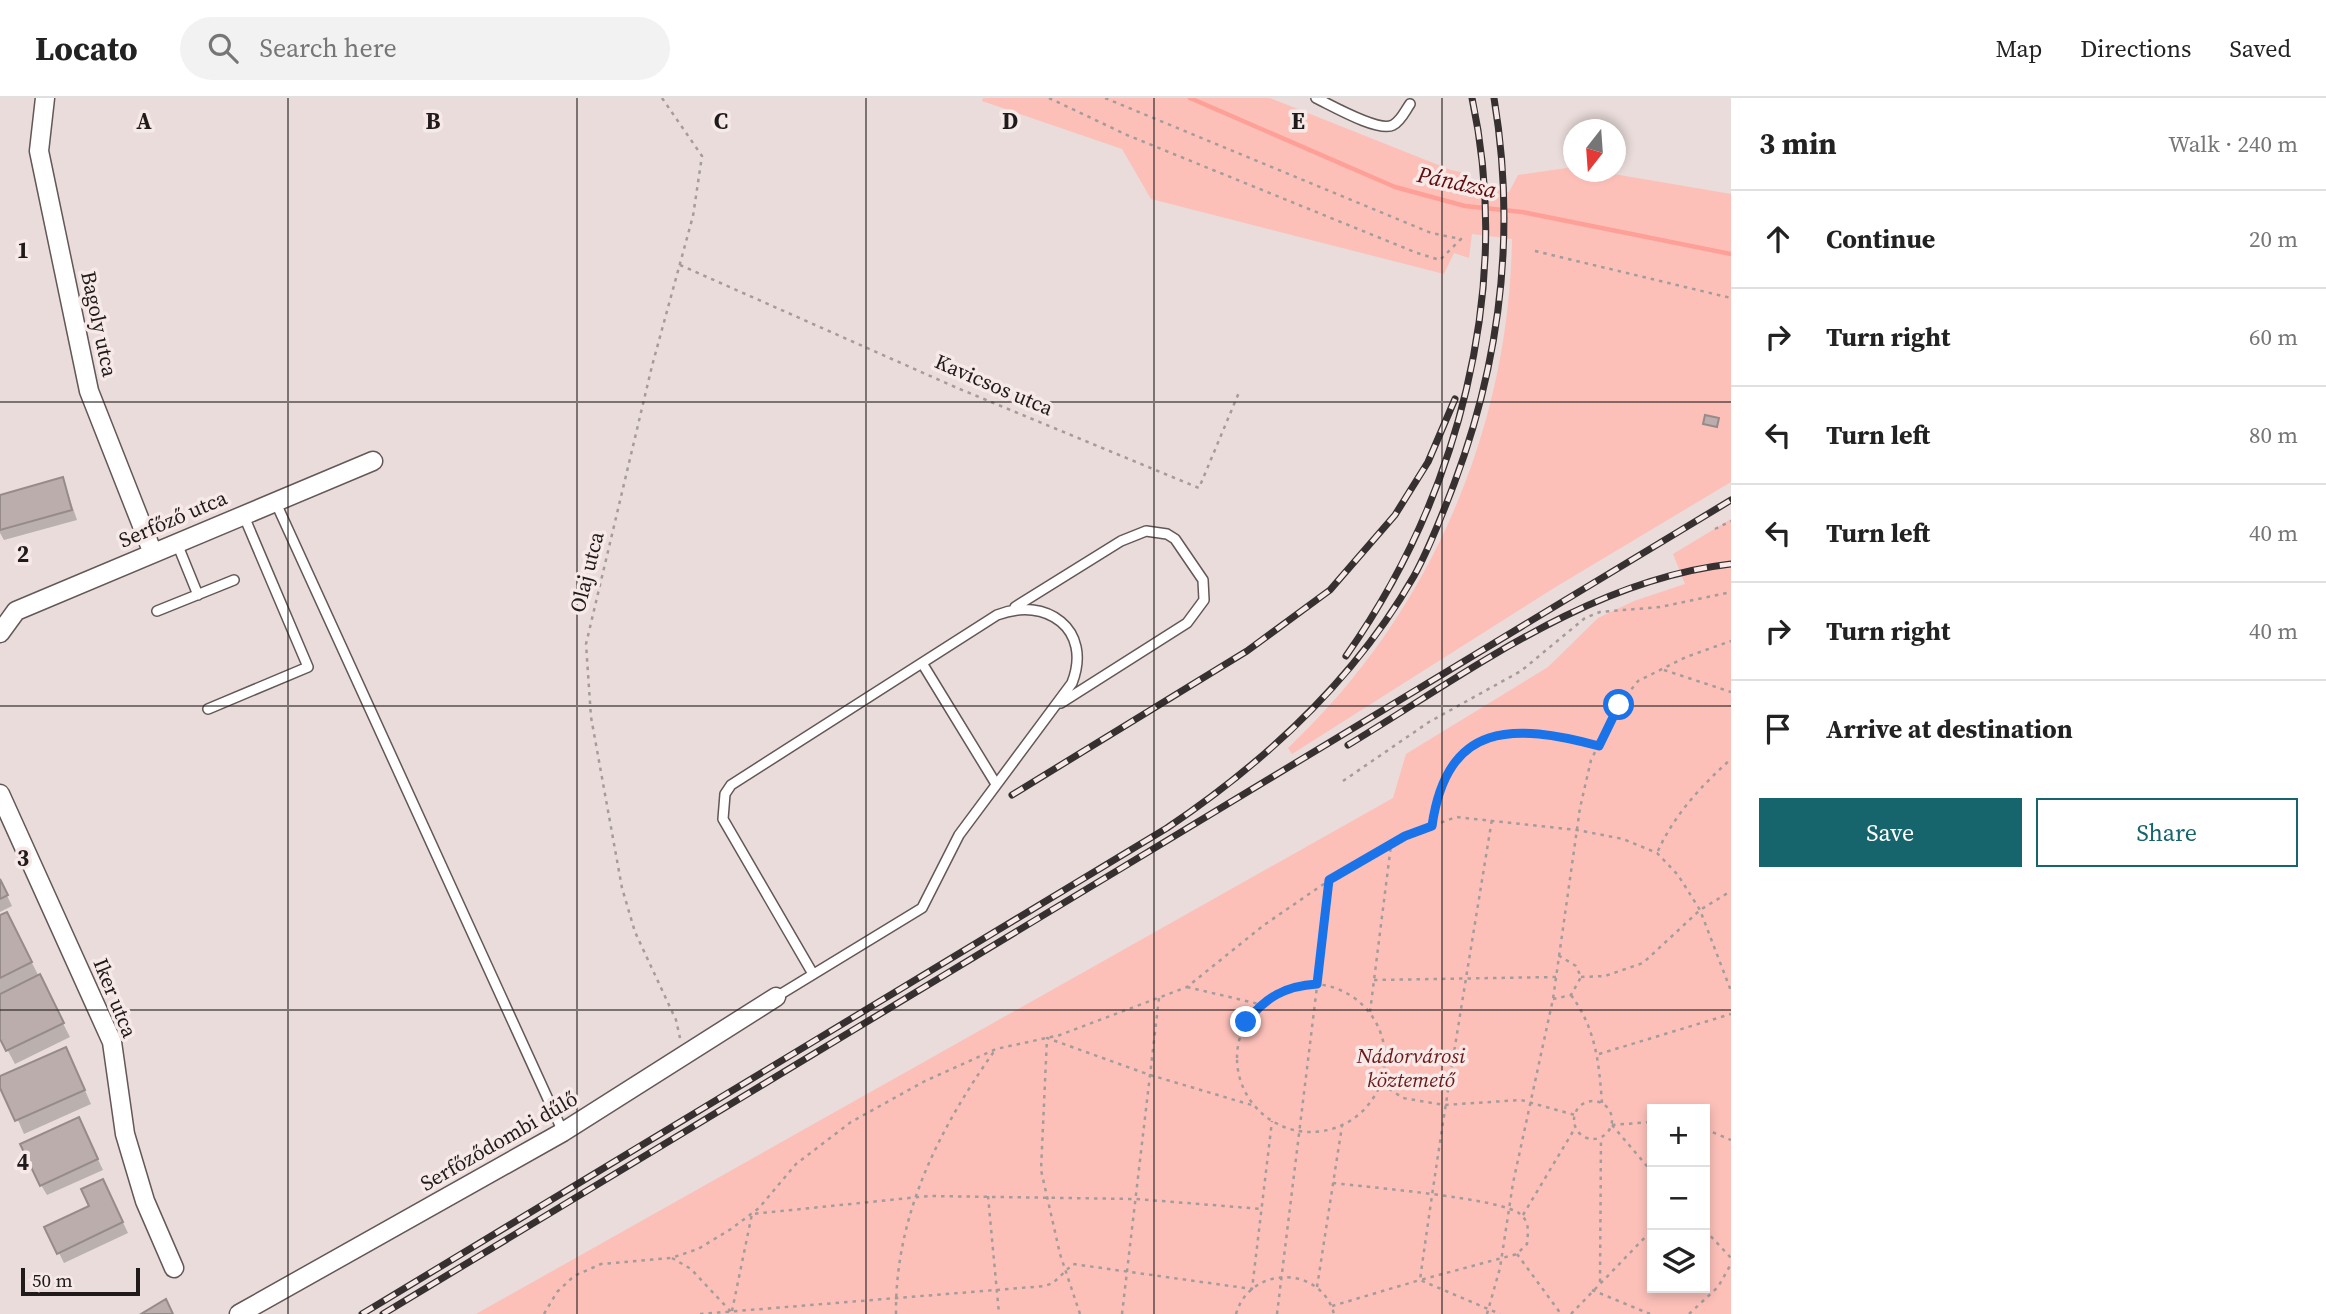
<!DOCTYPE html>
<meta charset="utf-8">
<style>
:root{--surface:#fff;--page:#f2f2f2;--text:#222;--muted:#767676;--line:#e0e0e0;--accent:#16646c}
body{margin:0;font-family:"Source Serif 4",serif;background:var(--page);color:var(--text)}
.controls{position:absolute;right:21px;bottom:21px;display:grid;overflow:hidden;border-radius:0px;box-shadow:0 4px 10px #0003}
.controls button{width:63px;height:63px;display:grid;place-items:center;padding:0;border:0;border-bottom:2px solid var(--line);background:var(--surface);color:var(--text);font:35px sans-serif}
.compass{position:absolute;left:1563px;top:21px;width:63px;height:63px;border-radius:50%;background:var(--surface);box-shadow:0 4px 10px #0003;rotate:197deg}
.scale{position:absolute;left:21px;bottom:18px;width:119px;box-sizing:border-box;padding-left:7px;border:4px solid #201b1b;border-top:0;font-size:19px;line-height:24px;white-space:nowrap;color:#201b1b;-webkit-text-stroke:5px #f6e9e7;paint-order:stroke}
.stop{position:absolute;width:21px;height:21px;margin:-16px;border:5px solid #1a73e8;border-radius:50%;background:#fff}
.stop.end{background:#1a73e8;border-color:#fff;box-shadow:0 2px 7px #0008}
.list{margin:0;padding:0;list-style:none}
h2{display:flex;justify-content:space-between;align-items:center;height:91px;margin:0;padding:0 28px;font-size:30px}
h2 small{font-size:23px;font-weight:400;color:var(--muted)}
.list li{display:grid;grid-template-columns:46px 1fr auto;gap:21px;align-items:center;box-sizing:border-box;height:98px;padding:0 28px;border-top:2px solid var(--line)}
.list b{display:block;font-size:26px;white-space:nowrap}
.list em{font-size:23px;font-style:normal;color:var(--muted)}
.actions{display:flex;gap:14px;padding:21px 28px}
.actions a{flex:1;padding:16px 0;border:2px solid var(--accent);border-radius:0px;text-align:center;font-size:24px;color:var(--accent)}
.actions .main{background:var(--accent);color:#fff}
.icon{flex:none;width:38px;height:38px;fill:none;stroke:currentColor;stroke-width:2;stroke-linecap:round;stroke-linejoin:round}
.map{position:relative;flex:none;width:1731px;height:1216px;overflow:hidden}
header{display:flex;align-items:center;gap:42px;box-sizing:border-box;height:98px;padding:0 35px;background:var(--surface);border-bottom:2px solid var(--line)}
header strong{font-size:33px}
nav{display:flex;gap:38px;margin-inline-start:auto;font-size:24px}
.search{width:490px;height:63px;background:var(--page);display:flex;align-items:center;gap:18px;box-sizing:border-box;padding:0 24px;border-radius:38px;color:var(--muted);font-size:26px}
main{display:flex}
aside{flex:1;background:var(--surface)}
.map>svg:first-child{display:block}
</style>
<header>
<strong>Locato</strong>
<div class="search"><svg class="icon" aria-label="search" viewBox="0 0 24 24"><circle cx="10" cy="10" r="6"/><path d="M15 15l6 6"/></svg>Search here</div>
<nav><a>Map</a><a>Directions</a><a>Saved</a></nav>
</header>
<main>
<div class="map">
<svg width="1731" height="1216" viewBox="0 0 1731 1216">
<rect width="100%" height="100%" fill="#e9dcda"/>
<path fill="#fcc0b9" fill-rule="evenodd" d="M983,0H1270L1451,72L1466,75L1467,87L1509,94L1518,77L1573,69L1574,74H1602L1731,96V384L1554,490L1292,656L1288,650C1428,518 1509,334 1512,141L1472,136L1469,160L1454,155L1444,176L1151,101L1122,51L982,3Z
M1731,421V1216H476L1393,700L1406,656L1548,569L1598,520L1634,503L1685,486L1673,456ZM1705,1011V1190H1652V1011Z"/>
<path fill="#0003" d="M63,381L77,422L4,442L0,435V399Z
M0,783L12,808L0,814Z
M0,819L14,830L70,939L15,966L0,938Z
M73,965L91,1006L24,1036L0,980Z
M84,1032L103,1072L47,1097L41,1087Z
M108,1093L128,1135L64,1165L59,1155L92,1108Z"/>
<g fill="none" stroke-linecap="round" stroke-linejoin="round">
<path stroke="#fea097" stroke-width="4.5" d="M1190,0L1395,89L1465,108L1522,114L1731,156"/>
</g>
<path fill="#baadac" stroke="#978b89" stroke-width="2" d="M1705,317L1719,320L1717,329L1703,326Z
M63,379L72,412L0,432V397Z
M0,781L8,797L0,801Z
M7,814L32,864L0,880V817Z
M40,876L64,925L6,953L0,941V896Z
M66,949L85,992L15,1023L0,990V978Z
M79,1019L98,1061L40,1088L20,1046Z
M103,1081L123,1124L57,1156L44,1129L89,1108L81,1091Z
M166,1201L173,1216H141Z"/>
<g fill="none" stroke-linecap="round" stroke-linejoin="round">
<defs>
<path id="lane" d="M1316,0C1331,7 1379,35 1393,27C1401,23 1405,13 1410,6
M275,403L563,1034
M176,443L198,497
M1015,509L1121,443L1146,433L1167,436L1175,441L1203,482L1204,502L1187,525L1061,605
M157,513L234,482
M922,565L996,686
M208,611L308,569L243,416
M776,899L922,810L959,737L1072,585C1093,531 1046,498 997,517L731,687L725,696L723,721L813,876"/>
<path id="street" d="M45,0L39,53L89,293L152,453
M0,535L16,513L373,363
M0,696L112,944L125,1036L145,1103L174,1170
M239,1216L563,1034L776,899"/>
</defs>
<use href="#lane" stroke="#635857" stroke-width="12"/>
<use href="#street" stroke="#635857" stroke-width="21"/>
<path stroke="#a59b99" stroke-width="2.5" stroke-dasharray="3.5 5" stroke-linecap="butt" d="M662,0L702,58L693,118L652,268L586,546L591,619L622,790L635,834L676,922L680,940
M1049,0L1127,37L1417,155L1440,162L1461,141L1431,135L1105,0
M1535,153L1731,200
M680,167L955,289L1199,390L1240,292
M1715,431L1731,423
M1664,572L1731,594
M1343,683L1429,624L1521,573L1585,520L1600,514L1660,509L1731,494
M1432,728C1447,623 1513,625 1599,648
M1658,753C1674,717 1702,687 1731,661
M1581,879L1605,878L1643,865L1700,812L1731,793
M1374,882L1556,879
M1237 960a74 74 0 1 1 148 0a74 74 0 1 1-148 0Z
M1187,889L1259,906
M1571,897C1596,931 1599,965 1602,1005
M1553,901L1571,897L1581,879L1576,868L1558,857
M1370,914L1391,747
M1599,956L1731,916
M1382,986L1403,1000L1444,1007L1521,1002L1575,1017
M1574 1022a19 19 0 1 1 38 0a19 19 0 1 1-38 0Z
M1612,1027L1652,1074
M1612,1027L1652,1024
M1705,1031L1731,1042
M1333,1085C1365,1089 1502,1100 1520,1116C1530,1124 1528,1134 1527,1146L1517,1156L1420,1182C1441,1028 1467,875 1492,721
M988,1098L999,1216
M1523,1117L1575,1030
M1705,1132L1731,1160
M1517,1156L1561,1216
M672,1160L691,1171L733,1216
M1600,1184L1601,1040
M1317,1189L1342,1028
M1592,1192L1650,1216
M1332,1208L1420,1182L1500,1216
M732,1213L752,1116L929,1098L1136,1101L1262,1111
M544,1216L557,1194L574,1178L601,1166L671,1160L698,1151L731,1131L759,1110L796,1066L851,1024L925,983L996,951L1060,937L1187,889L1264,827L1344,772L1405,738L1456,719L1577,732L1623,741L1657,755L1678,777L1700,812L1731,893
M700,1216L1045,1188L1053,1185L1073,1166L1252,1191L1272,1023
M896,1216C895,1117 939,1031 995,952
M1080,1216L1060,1156L1041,1072L1047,940L1150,977L1255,1008
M1122,1216L1159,900
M1236,1216C1250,1167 1321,1167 1334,1216
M1277,1216L1330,782
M1487,1216L1500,1170L1513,1085L1553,901L1580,710L1591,662L1619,607L1638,583L1686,559L1731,543
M1571,1216L1652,1132
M1689,1216L1718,1189L1731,1166"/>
<use href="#lane" stroke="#fff" stroke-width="9"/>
<use href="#street" stroke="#fff" stroke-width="18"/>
<defs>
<path id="rail" d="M1346,558C1458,399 1513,192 1472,0
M1348,647C1466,576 1589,482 1731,466
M1012,697L1247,553L1330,492L1395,417L1428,364L1455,301
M362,1216L1167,730C1265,664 1354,583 1414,478C1430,449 1442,417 1454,386C1501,261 1516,132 1494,0
M383,1216L1731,402"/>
</defs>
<use href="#rail" stroke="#363130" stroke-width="7"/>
<use href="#rail" stroke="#f6e9e7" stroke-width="4.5" stroke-dasharray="13" stroke-linecap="butt"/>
</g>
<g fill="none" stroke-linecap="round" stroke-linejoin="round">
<path stroke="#1a73e8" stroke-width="9" d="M1246,924C1266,899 1285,888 1317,886L1329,782L1405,738L1432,728C1447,623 1513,625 1599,648L1619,607"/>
</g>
<path fill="none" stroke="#201b1b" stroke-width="2" stroke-opacity="0.55" d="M288,0V1216M577,0V1216M866,0V1216M1154,0V1216M1442,0V1216M0,304H1731M0,608H1731M0,912H1731"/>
<g text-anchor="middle" stroke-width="7" stroke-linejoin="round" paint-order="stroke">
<g font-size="21" fill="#201b1b" stroke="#f6e9e7">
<text transform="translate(99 226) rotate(78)" y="7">Bagoly utca</text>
<text transform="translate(994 287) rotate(23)" y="7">Kavicsos utca</text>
<text transform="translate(173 421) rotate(-23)" y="7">Serfőző utca</text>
<text transform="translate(587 474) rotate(-76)" y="7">Olaj utca</text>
<text transform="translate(115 900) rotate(68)" y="7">Iker utca</text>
<text transform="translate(499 1043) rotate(-30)" y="7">Serfőződombi dűlő</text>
</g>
<g font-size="21" font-style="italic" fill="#691717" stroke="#f6e9e7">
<text x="1411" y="965">Nádorvárosi<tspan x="1411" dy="24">köztemető</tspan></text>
</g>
<g font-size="23" font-style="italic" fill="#5f0c0e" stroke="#f6e9e7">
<text transform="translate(1457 84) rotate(12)" y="8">Pándzsa</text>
</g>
</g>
<g font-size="23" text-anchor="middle" font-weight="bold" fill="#201b1b" stroke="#f6e9e7" stroke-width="7" stroke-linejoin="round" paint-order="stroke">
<text x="144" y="31">A</text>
<text x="433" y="31">B</text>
<text x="721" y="31">C</text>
<text x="1010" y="31">D</text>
<text x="1298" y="31">E</text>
<text x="23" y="160">1</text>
<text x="23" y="464">2</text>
<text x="23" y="768">3</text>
<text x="23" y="1072">4</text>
</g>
</svg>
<div class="controls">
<button>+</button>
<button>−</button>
<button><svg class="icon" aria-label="layers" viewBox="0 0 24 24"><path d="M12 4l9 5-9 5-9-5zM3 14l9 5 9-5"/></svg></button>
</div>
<svg class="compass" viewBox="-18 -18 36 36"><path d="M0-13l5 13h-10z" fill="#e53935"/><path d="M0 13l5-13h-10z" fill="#767676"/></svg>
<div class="scale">50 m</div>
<div class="stop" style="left:1619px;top:607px"></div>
<div class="stop end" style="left:1246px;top:924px"></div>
</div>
<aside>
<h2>3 min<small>Walk · 240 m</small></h2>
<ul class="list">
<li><svg class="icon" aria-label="ahead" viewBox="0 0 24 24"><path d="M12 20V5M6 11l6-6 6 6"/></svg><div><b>Continue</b></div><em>20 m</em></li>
<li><svg class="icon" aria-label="right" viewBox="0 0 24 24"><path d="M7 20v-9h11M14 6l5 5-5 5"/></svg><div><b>Turn right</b></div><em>60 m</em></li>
<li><svg class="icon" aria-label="left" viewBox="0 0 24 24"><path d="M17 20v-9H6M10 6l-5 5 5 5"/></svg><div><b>Turn left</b></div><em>80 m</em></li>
<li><svg class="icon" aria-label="left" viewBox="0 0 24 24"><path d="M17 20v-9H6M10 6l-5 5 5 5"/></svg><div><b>Turn left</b></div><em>40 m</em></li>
<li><svg class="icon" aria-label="right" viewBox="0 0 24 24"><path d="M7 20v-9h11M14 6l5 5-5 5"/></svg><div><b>Turn right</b></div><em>40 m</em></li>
<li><svg class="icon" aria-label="arrive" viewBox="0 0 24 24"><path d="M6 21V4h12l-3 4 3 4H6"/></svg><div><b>Arrive at destination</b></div></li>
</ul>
<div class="actions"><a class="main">Save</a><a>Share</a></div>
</aside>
</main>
